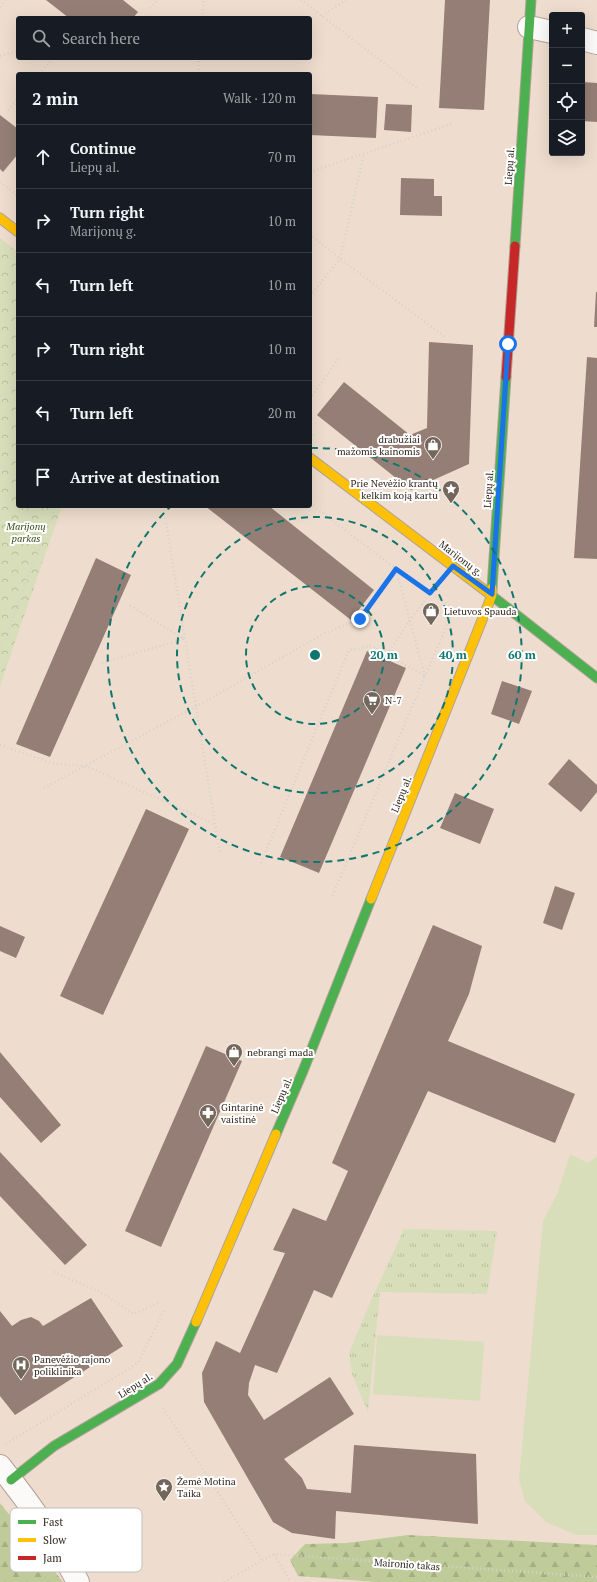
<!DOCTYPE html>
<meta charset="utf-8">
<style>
:root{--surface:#171b24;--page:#242831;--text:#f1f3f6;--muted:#9ea1a6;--line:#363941}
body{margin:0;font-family:"PT Serif",serif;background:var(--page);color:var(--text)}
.controls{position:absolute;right:12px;top:12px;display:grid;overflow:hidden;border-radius:4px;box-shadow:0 4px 16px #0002}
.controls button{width:36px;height:36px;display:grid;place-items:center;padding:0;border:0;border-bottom:1px solid var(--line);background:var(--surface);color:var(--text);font:20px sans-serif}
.stop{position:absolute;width:12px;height:12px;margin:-9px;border:3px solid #1a73e8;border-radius:50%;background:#fff}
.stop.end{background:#1a73e8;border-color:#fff;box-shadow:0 1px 4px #0008}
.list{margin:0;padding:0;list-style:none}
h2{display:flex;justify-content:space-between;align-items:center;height:52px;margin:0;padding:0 16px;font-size:17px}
h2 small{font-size:13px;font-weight:400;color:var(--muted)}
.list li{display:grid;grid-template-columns:26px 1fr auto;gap:12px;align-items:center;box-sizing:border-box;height:64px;padding:0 16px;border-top:1px solid var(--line)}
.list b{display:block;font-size:15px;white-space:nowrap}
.list p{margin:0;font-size:13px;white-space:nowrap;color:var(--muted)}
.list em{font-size:13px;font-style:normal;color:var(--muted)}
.icon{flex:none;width:22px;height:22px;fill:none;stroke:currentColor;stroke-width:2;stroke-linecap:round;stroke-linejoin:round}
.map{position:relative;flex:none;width:597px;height:1582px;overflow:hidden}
.search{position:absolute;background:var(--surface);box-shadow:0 4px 16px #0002;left:16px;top:16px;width:296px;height:44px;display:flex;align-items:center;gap:10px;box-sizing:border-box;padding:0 14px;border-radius:4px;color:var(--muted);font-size:15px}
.panel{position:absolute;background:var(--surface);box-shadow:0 4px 16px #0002;left:16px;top:72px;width:296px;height:436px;border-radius:4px}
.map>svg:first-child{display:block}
</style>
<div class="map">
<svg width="597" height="1582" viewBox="0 0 597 1582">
<defs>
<pattern id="grass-tufts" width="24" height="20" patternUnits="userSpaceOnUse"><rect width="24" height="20" fill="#d8deba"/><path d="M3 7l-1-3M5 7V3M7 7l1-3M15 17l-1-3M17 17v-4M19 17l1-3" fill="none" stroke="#babe9f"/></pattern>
<pattern id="forest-firs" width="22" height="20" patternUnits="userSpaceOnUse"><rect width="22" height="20" fill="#bfcc99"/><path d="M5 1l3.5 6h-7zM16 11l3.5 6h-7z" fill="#a5af83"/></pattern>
<pattern id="park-crowns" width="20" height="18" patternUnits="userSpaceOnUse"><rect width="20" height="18" fill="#d8deba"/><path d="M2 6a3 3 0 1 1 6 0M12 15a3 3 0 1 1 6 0" fill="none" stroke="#babe9f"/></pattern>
</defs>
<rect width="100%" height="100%" fill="#eeddce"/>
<path fill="url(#grass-tufts)" d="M404,1229L497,1231L487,1294L380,1292L368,1412L352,1374L349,1353L368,1307Z"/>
<path fill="url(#forest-firs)" d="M0,1503L63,1582H0Z
M408,1535L597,1545V1582H375L298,1576L290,1560L305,1544L347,1543Z"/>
<path fill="url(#park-crowns)" d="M0,238L18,252V506H62L0,686Z"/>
<path fill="#d8deba" d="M570,1154L588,1163L597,1156V1535H576L546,1522L525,1501L519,1480L543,1221L558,1192Z
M377,1335L484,1342L480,1401L373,1394Z"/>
<path fill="#957e75" d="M46,0H123L138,12L133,18H69Z
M445,0H490L484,110L439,108Z
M582,82L597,83V122L582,121Z
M310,94L378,97L376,138L310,135Z
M386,104L412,105L411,132L384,130Z
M0,115L18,129V154L3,172L0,169Z
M401,178L434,179V196H442V216L400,215Z
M596,292H597V327H594Z
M429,342L473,345L469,464L411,490L317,415L344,382L410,435L427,428Z
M587,357L597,358V559L574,558Z
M205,506H269L374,590L351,620Z
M96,558L131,575L50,757L16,744Z
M367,651L406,668L319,873L280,857Z
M502,681L532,691L519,724L491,714Z
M569,759L597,785V792L581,812L548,784Z
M455,793L494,809L480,844L440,828Z
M146,809L189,829L103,1015L60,996Z
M555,886L575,893L562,930L543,923Z
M433,925L482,946L469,994L448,1041L575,1094L555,1143L428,1091L332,1298L314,1290L277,1373L255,1365L249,1383L248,1395L264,1420L330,1377L354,1414L284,1459L302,1478L307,1489L351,1493L354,1445L476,1454L478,1524L336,1511L335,1539L292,1533L273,1522L204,1402L202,1373L216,1341L240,1353L285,1253L273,1250L293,1208L326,1221L348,1171L332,1163Z
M0,926L25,937L16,958L0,951Z
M206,1046L242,1061L161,1247L125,1231Z
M0,1052L61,1125L41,1143L0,1097Z
M0,1152L87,1245L65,1265L0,1196Z
M91,1298L123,1346L15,1415L0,1396V1311L12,1326L21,1320L31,1317L39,1321L43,1326Z"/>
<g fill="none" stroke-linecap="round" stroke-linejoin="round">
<defs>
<path id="street" d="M529,27L552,32
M582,39L597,43
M0,1466C28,1501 57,1542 78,1582"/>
<path id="fast" d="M515,246L531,0
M492,588L506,377
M491,595L597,678
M276,1134L303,1071L371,899
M11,1480L54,1446L159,1384L177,1364L196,1322"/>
<path id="slow" d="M0,218L18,232
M310,458L491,595
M371,899L492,595V588
M196,1322L276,1134"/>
<path id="jam" d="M506,377L515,246"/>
</defs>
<use href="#street" stroke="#b0a398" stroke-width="24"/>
<use href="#fast" stroke="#b0a398" stroke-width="11"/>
<use href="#slow" stroke="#b0a398" stroke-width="11"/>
<use href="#jam" stroke="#b0a398" stroke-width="11"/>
<path stroke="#d6d1cd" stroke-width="2.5" stroke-dasharray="1 3" stroke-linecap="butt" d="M301,0L418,89
M0,7L5,0
M150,8L158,0
M322,16L346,0
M202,18L204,0
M0,56L18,51
M39,74L53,58
M198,74L199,58
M8,110L18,99
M310,172L451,124
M0,182L18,196
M310,234L340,259L445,337
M310,296L340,259L364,154
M0,396L18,390
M310,399L339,358
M310,432L314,435
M0,465L18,477
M310,503L396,569L454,609L425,676L396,569
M166,523L220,854
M0,651L55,506
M387,654L410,620L438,583
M102,663L184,639L129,605
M0,745L55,764L86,766L214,824
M44,788L195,707L325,633L360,619L396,569
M261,863L349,650L372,646L425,676L332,897
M54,1272L100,1292L134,1314L160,1302
M163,1408L262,1560
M6,1444L138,1363L165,1308
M274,1555L291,1582
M224,1582L274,1554L597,1577"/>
<use href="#street" stroke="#fcfaf8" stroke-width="22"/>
<use href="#fast" stroke="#4caf50" stroke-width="9"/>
<use href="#slow" stroke="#ffc107" stroke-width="9"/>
<use href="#jam" stroke="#c62828" stroke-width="9"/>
</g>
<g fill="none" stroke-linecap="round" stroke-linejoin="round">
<path stroke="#1a73e8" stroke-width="5" d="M360,619L396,569L430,593L453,566L492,594L508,344"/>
</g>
<g fill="none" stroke="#0f766e" stroke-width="2" stroke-dasharray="7 5">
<circle cx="315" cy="655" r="69"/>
<circle cx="315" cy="655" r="138"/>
<path d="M311 448A207 207 0 1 1 171 506"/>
</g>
<defs>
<symbol id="shop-pin" viewBox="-11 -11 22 30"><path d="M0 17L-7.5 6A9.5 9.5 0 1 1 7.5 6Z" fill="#73665a" stroke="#fff"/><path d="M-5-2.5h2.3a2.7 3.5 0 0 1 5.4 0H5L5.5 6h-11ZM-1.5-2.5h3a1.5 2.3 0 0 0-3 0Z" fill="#fff"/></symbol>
<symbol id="sight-pin" viewBox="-11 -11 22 30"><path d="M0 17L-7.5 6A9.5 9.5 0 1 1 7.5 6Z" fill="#73665a" stroke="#fff"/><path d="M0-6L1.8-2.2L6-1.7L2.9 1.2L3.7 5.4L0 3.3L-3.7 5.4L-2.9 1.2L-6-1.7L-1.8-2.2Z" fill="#fff"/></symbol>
<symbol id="supermarket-pin" viewBox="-11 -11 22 30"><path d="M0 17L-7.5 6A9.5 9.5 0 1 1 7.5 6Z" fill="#73665a" stroke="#fff"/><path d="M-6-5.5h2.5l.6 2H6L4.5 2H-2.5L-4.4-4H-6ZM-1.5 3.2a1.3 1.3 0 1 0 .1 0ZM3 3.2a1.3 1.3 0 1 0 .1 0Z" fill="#fff"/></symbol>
<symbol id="pharmacy-pin" viewBox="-11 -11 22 30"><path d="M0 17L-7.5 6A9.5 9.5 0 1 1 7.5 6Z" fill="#73665a" stroke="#fff"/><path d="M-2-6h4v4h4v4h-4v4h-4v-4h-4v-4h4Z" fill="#fff"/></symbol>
<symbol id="hospital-pin" viewBox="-11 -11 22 30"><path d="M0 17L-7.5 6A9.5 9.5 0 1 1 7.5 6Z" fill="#73665a" stroke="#fff"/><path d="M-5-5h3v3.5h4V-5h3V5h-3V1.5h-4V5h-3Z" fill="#fff"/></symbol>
</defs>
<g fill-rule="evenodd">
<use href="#shop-pin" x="423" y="435" width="20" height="27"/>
<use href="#sight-pin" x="441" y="479" width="20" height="27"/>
<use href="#shop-pin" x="421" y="601" width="20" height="27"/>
<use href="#supermarket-pin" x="362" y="690" width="20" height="27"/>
<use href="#shop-pin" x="224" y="1042" width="20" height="27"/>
<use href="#pharmacy-pin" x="198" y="1103" width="20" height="27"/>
<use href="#hospital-pin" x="11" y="1355" width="20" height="27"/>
<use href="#sight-pin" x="154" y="1477" width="20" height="27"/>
</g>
<g text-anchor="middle" stroke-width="4" stroke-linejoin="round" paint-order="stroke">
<g font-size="10" fill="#31261c" stroke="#fff">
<text transform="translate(509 166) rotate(-86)" y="4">Liepų al.</text>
<text transform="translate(488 489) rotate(-86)" y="4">Liepų al.</text>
<text transform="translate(461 558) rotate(37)" y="4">Marijonų g.</text>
<text transform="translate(401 794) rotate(-68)" y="4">Liepų al.</text>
<text transform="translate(281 1095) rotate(-67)" y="4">Liepų al.</text>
<text transform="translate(135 1385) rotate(-32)" y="4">Liepų al.</text>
<text transform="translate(407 1564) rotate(4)" y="4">Maironio takas</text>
</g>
<g font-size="10" fill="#31261c" stroke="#fff" text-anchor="start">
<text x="420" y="443" text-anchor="end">drabužiai<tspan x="420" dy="12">mažomis kainomis</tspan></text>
<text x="438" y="487" text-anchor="end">Prie Nevėžio krantų<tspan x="438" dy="12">kelkim koją kartu</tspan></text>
<text x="444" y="615">Lietuvos Spauda</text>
<text x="385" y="704">N-7</text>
<text x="247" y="1056">nebrangi mada</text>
<text x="221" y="1111">Gintarinė<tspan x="221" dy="12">vaistinė</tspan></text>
<text x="34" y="1363">Panevėžio rajono<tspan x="34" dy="12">poliklinika</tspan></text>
<text x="177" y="1485">Žemė Motina<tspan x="177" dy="12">Taika</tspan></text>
</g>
<g font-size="10" font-style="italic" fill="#354c13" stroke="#fff">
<text x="26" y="530">Marijonų<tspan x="26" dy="12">parkas</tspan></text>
</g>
</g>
<rect x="10" y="1508" width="132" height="64" rx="6" fill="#fff" stroke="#c1bebb" stroke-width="1"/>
<rect x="18" y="1520" width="18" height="4" fill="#4caf50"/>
<rect x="18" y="1538" width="18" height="4" fill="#ffc107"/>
<rect x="18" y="1556" width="18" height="4" fill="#c62828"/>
<g font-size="11" fill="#31261c">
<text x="43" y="1526">Fast</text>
<text x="43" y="1544">Slow</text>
<text x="43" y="1562">Jam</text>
</g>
<circle cx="315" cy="655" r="6" fill="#0f766e" stroke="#fff" stroke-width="2"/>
<g font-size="12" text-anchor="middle" font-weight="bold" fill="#0f766e" stroke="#fff" stroke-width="4" stroke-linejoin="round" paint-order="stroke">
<text x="384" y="659">20 m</text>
<text x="453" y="659">40 m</text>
<text x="522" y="659">60 m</text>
</g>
</svg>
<div class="controls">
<button>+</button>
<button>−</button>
<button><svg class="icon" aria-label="locate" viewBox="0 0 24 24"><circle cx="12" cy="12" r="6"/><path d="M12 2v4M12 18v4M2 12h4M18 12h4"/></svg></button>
<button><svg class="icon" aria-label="layers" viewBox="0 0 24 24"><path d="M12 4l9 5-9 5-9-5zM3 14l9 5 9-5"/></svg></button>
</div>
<div class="stop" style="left:508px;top:344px"></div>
<div class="stop end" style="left:360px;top:619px"></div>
<div class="search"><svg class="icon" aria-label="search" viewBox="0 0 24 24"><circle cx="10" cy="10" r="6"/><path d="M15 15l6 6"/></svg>Search here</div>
<section class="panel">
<h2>2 min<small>Walk · 120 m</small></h2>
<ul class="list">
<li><svg class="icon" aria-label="ahead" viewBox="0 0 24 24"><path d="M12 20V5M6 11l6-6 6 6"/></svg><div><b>Continue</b><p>Liepų al.</p></div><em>70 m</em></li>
<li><svg class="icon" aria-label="right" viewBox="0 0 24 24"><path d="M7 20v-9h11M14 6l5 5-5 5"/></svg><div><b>Turn right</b><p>Marijonų g.</p></div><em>10 m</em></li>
<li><svg class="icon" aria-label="left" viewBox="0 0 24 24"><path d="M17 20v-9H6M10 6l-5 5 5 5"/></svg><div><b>Turn left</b></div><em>10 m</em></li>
<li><svg class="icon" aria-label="right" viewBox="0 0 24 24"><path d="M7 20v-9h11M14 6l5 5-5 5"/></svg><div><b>Turn right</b></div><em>10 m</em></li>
<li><svg class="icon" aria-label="left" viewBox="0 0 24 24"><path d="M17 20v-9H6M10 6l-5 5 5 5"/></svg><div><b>Turn left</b></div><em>20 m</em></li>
<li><svg class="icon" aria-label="arrive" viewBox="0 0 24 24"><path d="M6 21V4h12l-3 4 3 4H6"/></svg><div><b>Arrive at destination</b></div></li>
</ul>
</section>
</div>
